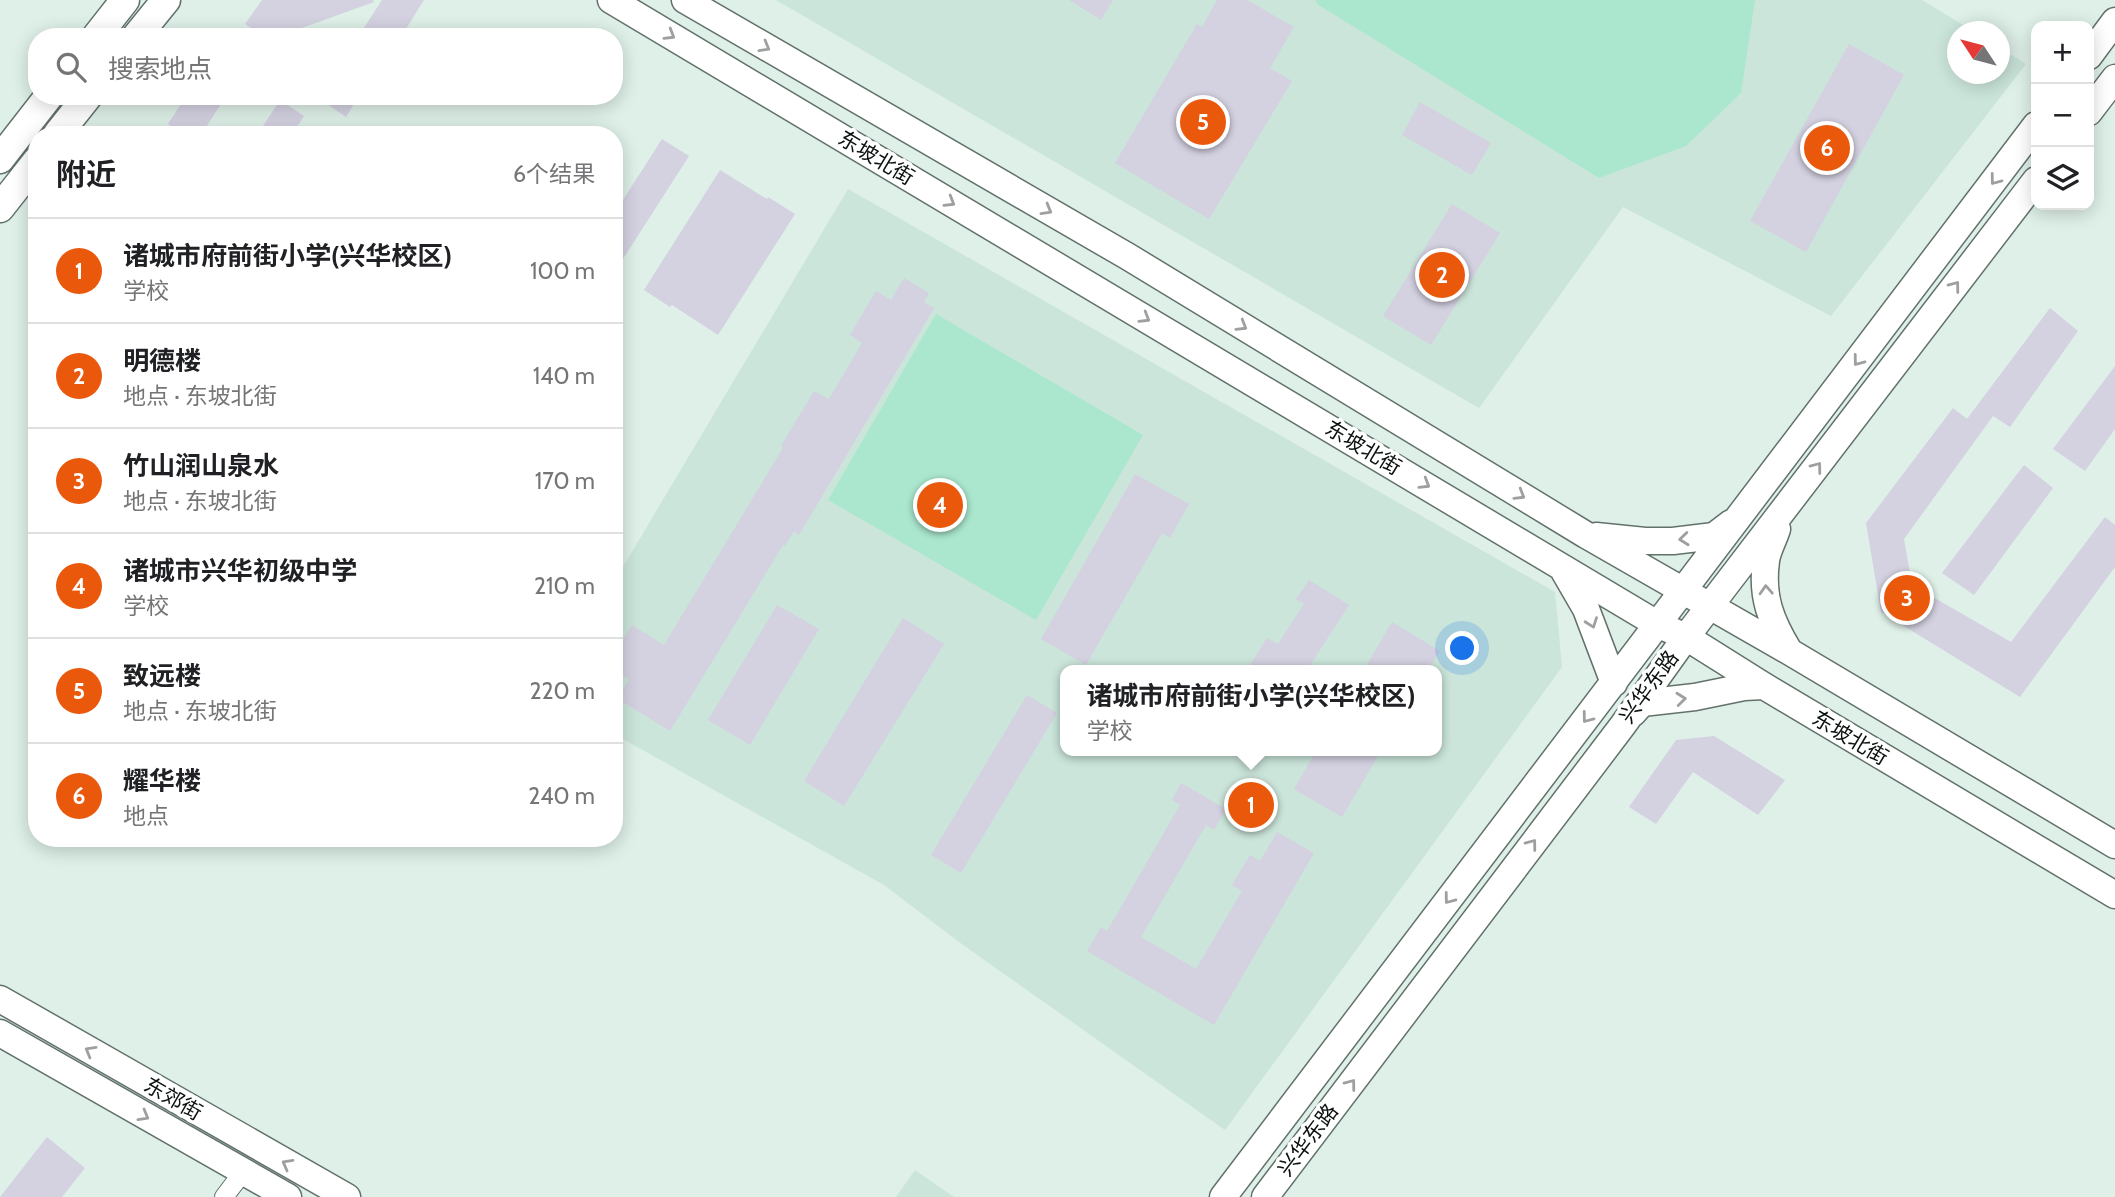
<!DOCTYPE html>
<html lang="zh">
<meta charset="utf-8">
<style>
:root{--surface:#fff;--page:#f6f6f6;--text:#202124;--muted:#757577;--line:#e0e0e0;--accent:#ea580c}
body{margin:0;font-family:Cabin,"Noto Sans SC",sans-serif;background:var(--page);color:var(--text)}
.controls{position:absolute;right:21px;top:21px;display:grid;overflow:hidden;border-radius:14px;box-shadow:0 4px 18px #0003}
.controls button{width:63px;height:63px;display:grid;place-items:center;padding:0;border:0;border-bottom:2px solid var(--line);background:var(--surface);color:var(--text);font:35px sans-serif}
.compass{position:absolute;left:1947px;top:21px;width:63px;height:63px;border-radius:50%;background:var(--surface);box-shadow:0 4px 18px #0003;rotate:306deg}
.you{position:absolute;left:1463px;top:649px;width:24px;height:24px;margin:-18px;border:5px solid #fff;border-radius:50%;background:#1a73e8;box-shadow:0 0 0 10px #1a73e833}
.badge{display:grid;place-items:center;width:46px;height:46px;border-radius:50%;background:var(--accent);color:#fff;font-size:23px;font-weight:700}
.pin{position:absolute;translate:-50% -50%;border:4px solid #fff;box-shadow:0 2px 7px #0006}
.popup{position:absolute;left:1060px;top:665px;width:382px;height:91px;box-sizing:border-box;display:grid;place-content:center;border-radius:14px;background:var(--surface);filter:drop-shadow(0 2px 5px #0005);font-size:23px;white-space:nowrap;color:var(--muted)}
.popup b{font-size:26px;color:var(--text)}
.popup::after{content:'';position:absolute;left:50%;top:100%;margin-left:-14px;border:14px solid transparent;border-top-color:var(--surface)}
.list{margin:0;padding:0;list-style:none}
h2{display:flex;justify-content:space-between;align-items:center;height:91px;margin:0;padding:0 28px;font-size:30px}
h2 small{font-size:23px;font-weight:400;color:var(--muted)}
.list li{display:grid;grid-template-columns:46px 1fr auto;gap:21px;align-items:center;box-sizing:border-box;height:105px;padding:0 28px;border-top:2px solid var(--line)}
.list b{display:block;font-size:26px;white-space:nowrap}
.list p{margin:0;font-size:23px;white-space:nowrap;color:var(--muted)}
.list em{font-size:23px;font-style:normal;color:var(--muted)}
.icon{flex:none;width:38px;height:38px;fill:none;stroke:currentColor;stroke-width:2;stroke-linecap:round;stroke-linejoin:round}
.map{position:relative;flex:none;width:2115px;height:1197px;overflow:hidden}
.search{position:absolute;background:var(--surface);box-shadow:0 4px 18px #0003;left:28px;top:28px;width:595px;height:77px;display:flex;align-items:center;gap:18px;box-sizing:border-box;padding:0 24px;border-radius:28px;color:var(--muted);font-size:26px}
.panel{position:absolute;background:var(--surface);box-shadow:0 4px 18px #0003;left:28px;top:126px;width:595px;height:721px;border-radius:28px}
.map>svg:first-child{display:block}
</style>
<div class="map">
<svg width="2115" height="1197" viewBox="0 0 2115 1197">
<rect width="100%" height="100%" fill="#def0e8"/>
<path fill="#cbe5da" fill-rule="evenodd" d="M776,0H1922L1973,31L1958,32V74H2000V48L2026,64L1831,316L1623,207L1479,408Z
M848,189L1555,592L1562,667L1225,1130L959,942L884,885L614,734V582ZM1066,670H1436V751H1066Z
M915,1170L954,1197H896Z"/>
<path fill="#abe7cf" d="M1316,0H1755L1741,93L1686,146L1599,178L1317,4Z
M936,314L1143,435L1036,620L828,500Z"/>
<path fill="#d4d1e1" d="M262,0H373L374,2L288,33L285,37H264L245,24Z
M382,0H424L404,32L402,31L398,37H358Z
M1069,0H1113L1101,20Z
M1217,0H1247L1294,27L1270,68L1292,81L1209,219L1115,163L1197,24L1202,27Z
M1849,44L1904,75L1806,252L1750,221Z
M186,96H226L201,135H184L168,124Z
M315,96H359L346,117Z
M280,100L304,116L292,135H257Z
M1420,102L1491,143L1472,175L1402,135Z
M662,139L689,156L614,273V214Z
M720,170L767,199L768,197L795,214L718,335L672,305L670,307L644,290Z
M1452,204L1500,233L1431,345L1383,316Z
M904,278L929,293L924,302L934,308L799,535L794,531L785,546L783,545L670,731L618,699L629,679L614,670V654L632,625L664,645L783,448L781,446L814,391L829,399L862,343L850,335L876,291L891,300Z
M2050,308L2078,331L2010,427L1993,416L1904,539L1912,585L2011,642L2105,517L2115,525V567L2020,697L1881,612L1866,523L1953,408L1967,419Z
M2115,366V429L2085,471L2053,449Z
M2024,465L2053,488L1974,595L1942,573Z
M1135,474L1189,504L1170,538L1162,533L1086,665L1041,639Z
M1309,580L1349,605L1307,670H1258L1250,665L1267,638L1278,644L1304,604L1296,599Z
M777,605L819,629L750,745L708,720Z
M903,618L944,644L844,806L804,781Z
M1392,622L1440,651L1428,670H1364Z
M1027,695L1057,713L961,873L931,855Z
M1714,736L1785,780L1758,815L1693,772L1656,824L1629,807L1676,740Z
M1316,751H1381L1342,817L1294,789Z
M1181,783L1226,809L1214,830L1206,825L1141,937L1196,969L1242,891L1232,885L1250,855L1260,861L1277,832L1314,853L1214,1025L1087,951L1101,927L1107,931L1180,805L1172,800Z
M47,1137L85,1168L62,1197H0Z"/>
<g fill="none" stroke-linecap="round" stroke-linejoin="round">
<defs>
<path id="minor" d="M224,1197L243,1172"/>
<path id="secondary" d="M611,0L1657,624L1686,637L1764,686L2115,895
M685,0L1127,256L1586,535L1790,652L2115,845
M2089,56L2115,21
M2089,112L2115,78
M1777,529C1774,539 1767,551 1766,561C1761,597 1771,621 1789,651
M1596,536L1645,541H1673L1714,536L1731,523
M1564,571L1586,609L1614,683
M1633,713L1642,703L1695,697L1744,687L1764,686
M0,999L347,1197
M0,1033L288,1197
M1223,1197L2036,125
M1265,1197L1623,725L1686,637L2036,180"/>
<path id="primary" d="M96,37L125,0
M136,37L166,0
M57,135L88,96
M0,159L49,96
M0,208L37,161"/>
</defs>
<use href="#minor" stroke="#62726b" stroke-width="20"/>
<use href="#secondary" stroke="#62726b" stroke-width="29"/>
<use href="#primary" stroke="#62726b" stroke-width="31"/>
<use href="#minor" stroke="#fff" stroke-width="18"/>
<use href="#secondary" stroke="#fff" stroke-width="26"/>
<use href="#primary" stroke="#fff" stroke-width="28"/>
</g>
<defs><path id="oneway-chevron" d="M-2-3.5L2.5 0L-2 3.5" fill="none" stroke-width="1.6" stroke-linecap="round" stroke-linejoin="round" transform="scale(1.75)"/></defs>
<g stroke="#9da09f">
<use href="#oneway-chevron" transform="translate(670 35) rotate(31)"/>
<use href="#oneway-chevron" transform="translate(765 47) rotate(30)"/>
<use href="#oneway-chevron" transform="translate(1995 180) rotate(127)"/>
<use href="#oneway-chevron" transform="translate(950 202) rotate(31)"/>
<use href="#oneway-chevron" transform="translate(1047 210) rotate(30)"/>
<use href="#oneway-chevron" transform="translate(1955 286) rotate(-53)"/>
<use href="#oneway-chevron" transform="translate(1145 318) rotate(31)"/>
<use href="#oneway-chevron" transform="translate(1242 326) rotate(31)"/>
<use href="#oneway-chevron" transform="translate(1858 361) rotate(127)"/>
<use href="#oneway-chevron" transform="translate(1817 467) rotate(-53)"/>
<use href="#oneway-chevron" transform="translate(1425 484) rotate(31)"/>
<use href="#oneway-chevron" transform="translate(1520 495) rotate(31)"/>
<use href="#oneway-chevron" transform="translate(1684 539) rotate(174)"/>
<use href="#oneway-chevron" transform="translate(1766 590) rotate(-93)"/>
<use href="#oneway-chevron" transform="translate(1592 623) rotate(70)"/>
<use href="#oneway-chevron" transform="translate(1681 699) rotate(-6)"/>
<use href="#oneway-chevron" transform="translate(1587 718) rotate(127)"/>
<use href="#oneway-chevron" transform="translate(1532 844) rotate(-53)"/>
<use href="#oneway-chevron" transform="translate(1449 899) rotate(127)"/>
<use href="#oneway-chevron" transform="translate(90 1051) rotate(-150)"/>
<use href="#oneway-chevron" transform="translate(1351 1084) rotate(-53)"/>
<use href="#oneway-chevron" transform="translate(144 1116) rotate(30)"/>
<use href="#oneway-chevron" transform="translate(287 1164) rotate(-151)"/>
</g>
<g text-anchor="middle" stroke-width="7" stroke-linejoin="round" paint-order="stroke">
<g font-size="21" fill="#0b110f" stroke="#fff">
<text transform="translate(876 158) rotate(31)" y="7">东坡北街</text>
<text transform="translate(1363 448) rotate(31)" y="7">东坡北街</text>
<text transform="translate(1649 687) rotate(-54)" y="7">兴华东路</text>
<text transform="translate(1850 738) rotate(31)" y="7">东坡北街</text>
<text transform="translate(173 1099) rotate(30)" y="7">东郊街</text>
<text transform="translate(1308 1140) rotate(-53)" y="7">兴华东路</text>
</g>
</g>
</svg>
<div class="controls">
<button>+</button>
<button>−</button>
<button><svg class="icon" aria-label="layers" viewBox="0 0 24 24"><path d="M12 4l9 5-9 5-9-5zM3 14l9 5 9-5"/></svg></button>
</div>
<svg class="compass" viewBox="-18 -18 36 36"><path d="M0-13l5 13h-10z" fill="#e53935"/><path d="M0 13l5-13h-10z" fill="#757577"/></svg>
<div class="you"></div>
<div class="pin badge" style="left:1251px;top:805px">1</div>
<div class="popup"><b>诸城市府前街小学(兴华校区)</b>学校</div>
<div class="pin badge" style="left:1442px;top:275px">2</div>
<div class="pin badge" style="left:1907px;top:598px">3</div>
<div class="pin badge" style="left:940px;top:505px">4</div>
<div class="pin badge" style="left:1203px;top:122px">5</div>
<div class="pin badge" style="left:1827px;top:148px">6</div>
<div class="search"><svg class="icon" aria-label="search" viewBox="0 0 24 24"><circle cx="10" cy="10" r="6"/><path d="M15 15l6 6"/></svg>搜索地点</div>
<section class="panel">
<h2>附近<small>6个结果</small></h2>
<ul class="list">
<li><span class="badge">1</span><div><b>诸城市府前街小学(兴华校区)</b><p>学校</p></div><em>100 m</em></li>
<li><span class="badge">2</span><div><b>明德楼</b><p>地点 · 东坡北街</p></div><em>140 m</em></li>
<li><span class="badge">3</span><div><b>竹山润山泉水</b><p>地点 · 东坡北街</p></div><em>170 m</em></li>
<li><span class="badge">4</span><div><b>诸城市兴华初级中学</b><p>学校</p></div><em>210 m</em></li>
<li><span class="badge">5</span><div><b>致远楼</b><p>地点 · 东坡北街</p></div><em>220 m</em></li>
<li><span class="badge">6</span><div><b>耀华楼</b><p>地点</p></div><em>240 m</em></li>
</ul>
</section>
</div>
